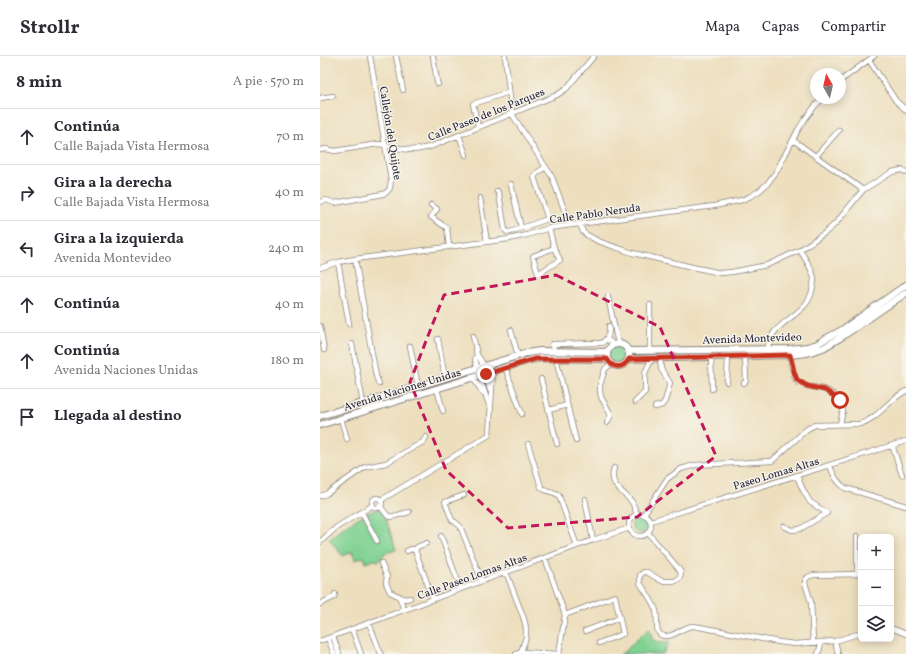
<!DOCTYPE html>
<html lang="es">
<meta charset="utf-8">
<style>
:root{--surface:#fff;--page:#f2f2f3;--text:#2b2b33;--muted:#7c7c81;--line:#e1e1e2}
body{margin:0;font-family:Vollkorn,serif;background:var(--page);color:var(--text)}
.controls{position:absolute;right:12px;bottom:12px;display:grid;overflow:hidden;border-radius:6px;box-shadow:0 2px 10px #0003}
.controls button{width:36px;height:36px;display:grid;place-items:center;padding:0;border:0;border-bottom:1px solid var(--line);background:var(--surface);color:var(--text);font:20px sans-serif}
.compass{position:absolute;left:490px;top:12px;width:36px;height:36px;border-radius:50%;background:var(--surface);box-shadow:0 2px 10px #0003;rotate:352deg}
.stop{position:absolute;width:12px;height:12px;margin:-9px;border:3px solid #c8321e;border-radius:50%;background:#fff}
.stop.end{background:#c8321e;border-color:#fff;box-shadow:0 1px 4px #0008}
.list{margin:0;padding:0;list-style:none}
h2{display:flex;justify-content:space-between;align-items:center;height:52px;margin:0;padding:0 16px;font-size:17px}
h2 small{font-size:13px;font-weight:400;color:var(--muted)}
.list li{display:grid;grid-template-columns:26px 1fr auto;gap:12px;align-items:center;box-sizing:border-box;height:56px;padding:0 16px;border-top:1px solid var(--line)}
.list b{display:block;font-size:15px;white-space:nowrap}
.list p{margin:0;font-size:13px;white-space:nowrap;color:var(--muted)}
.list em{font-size:13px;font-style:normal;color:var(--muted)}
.icon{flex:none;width:22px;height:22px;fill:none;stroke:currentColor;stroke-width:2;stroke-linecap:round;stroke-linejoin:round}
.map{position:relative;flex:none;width:586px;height:598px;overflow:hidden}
header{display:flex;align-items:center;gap:24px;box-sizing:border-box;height:56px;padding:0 20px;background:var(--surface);border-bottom:1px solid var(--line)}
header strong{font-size:19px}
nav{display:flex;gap:22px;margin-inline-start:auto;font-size:14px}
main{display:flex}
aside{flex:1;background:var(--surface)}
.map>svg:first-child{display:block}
</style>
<header>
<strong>Strollr</strong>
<nav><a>Mapa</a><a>Capas</a><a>Compartir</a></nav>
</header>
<main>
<aside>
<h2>8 min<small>A pie · 570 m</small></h2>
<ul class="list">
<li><svg class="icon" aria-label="ahead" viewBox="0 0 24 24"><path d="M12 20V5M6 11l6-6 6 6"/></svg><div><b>Continúa</b><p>Calle Bajada Vista Hermosa</p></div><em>70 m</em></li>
<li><svg class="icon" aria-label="right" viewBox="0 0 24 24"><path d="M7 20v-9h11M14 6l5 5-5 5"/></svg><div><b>Gira a la derecha</b><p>Calle Bajada Vista Hermosa</p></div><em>40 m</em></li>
<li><svg class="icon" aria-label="left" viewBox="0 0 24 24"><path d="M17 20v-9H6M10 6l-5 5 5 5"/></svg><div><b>Gira a la izquierda</b><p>Avenida Montevideo</p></div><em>240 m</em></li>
<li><svg class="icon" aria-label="ahead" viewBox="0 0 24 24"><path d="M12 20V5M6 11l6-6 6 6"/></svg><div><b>Continúa</b></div><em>40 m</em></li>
<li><svg class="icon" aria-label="ahead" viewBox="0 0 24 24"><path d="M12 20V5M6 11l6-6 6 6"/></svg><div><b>Continúa</b><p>Avenida Naciones Unidas</p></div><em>180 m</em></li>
<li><svg class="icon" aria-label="arrive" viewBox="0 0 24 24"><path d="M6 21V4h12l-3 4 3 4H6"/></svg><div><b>Llegada al destino</b></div></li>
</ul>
</aside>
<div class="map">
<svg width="586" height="598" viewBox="0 0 586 598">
<rect width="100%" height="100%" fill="#f7f3e8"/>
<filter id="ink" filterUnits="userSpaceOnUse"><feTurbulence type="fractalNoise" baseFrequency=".025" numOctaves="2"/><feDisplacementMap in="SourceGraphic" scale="8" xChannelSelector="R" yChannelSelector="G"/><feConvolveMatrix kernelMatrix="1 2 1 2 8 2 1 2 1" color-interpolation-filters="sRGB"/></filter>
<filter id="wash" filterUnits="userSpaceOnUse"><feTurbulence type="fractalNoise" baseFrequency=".012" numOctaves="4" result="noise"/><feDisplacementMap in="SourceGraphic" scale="16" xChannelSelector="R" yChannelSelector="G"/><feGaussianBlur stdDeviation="0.9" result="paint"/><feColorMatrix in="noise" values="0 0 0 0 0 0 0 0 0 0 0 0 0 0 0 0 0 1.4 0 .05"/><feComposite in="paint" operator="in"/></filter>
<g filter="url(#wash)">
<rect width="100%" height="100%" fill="#eddfbe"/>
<path fill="#80d293" stroke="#517a67" d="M288 299a10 10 0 1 1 20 0a10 10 0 1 1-20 0Z
M60,453L67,466L76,494L65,497L59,505L54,504L46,507L44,501L35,504L32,496L23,500L9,483C23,471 43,456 60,453Z
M312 469a8 8 0 1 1 16 0a8 8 0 1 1-16 0Z
M330,572L332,583L339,587L349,586L343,598H300L306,595L314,586Z"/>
</g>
<g filter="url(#ink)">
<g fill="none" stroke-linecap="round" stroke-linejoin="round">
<defs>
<path id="street" d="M76,0L83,34
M113,0L117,26L118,28
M185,0L192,58L232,121L250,169
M549,4L576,45L586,54
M520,25L554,0
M0,42L13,40
M158,71L153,48L189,36
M139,79L146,99
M473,84L543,134
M0,94L6,93L15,95L58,88C67,89 75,92 84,93C93,95 101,93 110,91L237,39L246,33L274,0
M496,100L519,74
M191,128L201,172
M177,135L179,138L185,174L187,176H190L225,164L227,162V160L214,121L218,116L226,111
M160,142L167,186
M0,146L6,144L15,147L63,138L67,136L70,132L71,124L50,0
M111,149L117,153L111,161L127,172L129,191
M260,168L263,176L267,179L278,185L292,190L313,197L372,211L401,217L412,216L447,209L454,206L480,194L506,176L516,167L543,134L572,116L582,114L586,116
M229,172L234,192L240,204L218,218L213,200L234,192
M35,203L56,320L59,328
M18,206L29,268
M0,212L18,206L35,203L189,183L207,179L229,172L394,150L422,144L431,140L439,135L447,128L456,116L478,74L485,63L495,50L503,42
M288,241L297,283L300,288
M330,249V294
M0,270L4,294
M191,274L198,300
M153,280L157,299L155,303L162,328L169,349
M118,283L125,322
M287,283L294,289
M32,288L43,347
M90,290L98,330
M234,295L233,288L282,287C289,281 289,279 289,270
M448,295C447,266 487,261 492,235C493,230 494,226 494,222C492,212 485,203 480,194
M469,296C471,303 472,318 476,324C483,333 497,330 506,334C512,337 519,342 523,347V355L520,368
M157,299C165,307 166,323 170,334
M391,300L392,333
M236,302L256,385
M185,311L202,358
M153,322L163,337
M221,323L237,388
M407,326L408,300
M424,327L426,325L425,300
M117,333L123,355
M315,346L325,336V317L332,302
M335,351L342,349L345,345L350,327L341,313L340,302
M229,354L247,349
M21,363L27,383
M287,367L290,361V357L281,341L280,335V329L285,313L291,308
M208,388L221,431C226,437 235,434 239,440L257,490
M572,389L582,419
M510,410C514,420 516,425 525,432L586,450
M294,412C288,429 303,435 312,446C314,450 315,454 317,458
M144,439L125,446L132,464L135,466L140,470L162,525
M0,440L6,438L45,411L66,407L103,386L106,381
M52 447a5 5 0 1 1 10 0a5 5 0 1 1-10 0Z
M265,443L273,484
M61,444L169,379L173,316
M60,450L67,459L71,461L89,456
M42,456C46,466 52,475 57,485
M324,458L347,423L361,413L375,409L452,405L487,373L495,369L540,368C558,363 569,343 586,335
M309 469a11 11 0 1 1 22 0a11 11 0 1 1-22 0Z
M331,465L586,385
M464,470L472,474L480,473L507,457L490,446L483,434L477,420
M328,477L358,512L361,517L360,522L355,525H345L340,524L327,516H324L320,519V527C325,535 331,543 335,552C340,560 331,581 347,580C356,580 363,570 374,570L459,586L475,588L515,585L541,577
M121,480L141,533
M537,480V518
M0,486L17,471L53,449
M95,494L113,543
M87,495L91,493L95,494L97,491L107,487
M225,502L245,559L239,598
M61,507L67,521L66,527L70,536L85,543L90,542
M186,516L204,563L206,572V581L201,596
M79,540L84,554
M0,548L14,541L15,538
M245,559L295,540L303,578L279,587
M49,567L61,598
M571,572L586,578
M32,573L41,598
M265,575L300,562
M13,580L19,598
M8,582L14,598
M0,585L273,484L310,472
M515,585L518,598
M493,586L491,546L485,527C485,522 488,520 494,519L541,518
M196,598L201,596L239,598
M498,598L500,592L501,586"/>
<path id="secondary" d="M287 299a11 11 0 1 1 22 0a11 11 0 1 1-22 0Z
M308,295L469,293L487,291L497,288L507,282L522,274L586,229
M309,303L470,299L487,297L503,292L520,282L586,237
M0,360L207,297L220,295L287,296
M0,369L209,304L220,302L287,303"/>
</defs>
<use href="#street" stroke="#88807c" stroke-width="6"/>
<use href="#secondary" stroke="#88807c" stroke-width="8"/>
<use href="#street" stroke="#fff" stroke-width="4.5"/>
<use href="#secondary" stroke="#fff" stroke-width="6"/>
</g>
</g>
<g fill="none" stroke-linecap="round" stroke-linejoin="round" filter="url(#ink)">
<path stroke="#c8321e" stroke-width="5" d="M166,318L215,303H287C293,313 303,313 309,303L470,299L474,316L477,324L487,330L505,334L520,344"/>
</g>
<path fill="none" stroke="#c2185b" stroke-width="3" stroke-dasharray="8 5" stroke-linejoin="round" d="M236,219L340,271L396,400L317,461L188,472L126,414L90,326L124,239Z"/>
<g text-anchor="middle" stroke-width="3" stroke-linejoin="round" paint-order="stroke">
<g font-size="11" fill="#22223b" stroke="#f7f3e8">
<text transform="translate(166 58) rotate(-22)" y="4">Calle Paseo de los Parques</text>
<text transform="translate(71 77) rotate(81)" y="4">Callejón del Quijote</text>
<text transform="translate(275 157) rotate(-8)" y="4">Calle Pablo Neruda</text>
<text transform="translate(432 282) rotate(-2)" y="4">Avenida Montevideo</text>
<text transform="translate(82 333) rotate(-17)" y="4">Avenida Naciones Unidas</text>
<text transform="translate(456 417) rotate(-17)" y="4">Paseo Lomas Altas</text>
<text transform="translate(152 520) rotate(-20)" y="4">Calle Paseo Lomas Altas</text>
</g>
</g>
</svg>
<div class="controls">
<button>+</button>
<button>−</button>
<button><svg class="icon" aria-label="layers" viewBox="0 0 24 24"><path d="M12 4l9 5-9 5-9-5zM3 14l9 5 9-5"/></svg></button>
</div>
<svg class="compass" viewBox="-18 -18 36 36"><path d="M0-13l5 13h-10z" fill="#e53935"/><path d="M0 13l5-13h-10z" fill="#7c7c81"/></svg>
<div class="stop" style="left:520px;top:344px"></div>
<div class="stop end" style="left:166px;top:318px"></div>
</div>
</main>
